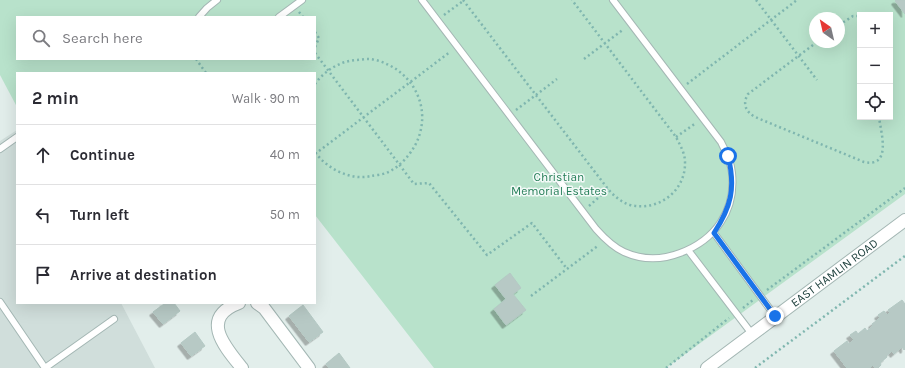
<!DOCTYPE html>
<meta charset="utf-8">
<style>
:root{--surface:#fff;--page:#f2f2f3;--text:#2b2b33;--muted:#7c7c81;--line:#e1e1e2}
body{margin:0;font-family:Karla,sans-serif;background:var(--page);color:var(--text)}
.controls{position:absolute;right:12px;top:12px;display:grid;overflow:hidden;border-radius:0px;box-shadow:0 4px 16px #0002}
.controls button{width:36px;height:36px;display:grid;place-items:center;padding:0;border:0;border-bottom:1px solid var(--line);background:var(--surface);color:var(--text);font:20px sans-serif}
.compass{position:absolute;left:809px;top:12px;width:36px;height:36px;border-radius:50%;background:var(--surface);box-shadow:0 4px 16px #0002;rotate:326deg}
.stop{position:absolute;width:12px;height:12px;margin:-9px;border:3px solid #1a73e8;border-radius:50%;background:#fff}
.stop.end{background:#1a73e8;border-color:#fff;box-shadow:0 1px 4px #0008}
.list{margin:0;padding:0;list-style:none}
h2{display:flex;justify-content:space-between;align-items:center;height:52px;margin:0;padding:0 16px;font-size:17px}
h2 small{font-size:13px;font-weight:400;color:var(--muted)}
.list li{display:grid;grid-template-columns:26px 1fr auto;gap:12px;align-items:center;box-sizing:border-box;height:60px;padding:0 16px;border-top:1px solid var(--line)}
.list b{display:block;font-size:15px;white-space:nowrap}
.list em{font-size:13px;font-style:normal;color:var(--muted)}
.icon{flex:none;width:22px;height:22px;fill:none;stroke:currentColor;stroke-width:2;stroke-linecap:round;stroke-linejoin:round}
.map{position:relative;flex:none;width:905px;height:368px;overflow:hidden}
.search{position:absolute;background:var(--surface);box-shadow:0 4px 16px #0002;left:16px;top:16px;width:300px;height:44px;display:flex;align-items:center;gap:10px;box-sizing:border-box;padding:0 14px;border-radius:0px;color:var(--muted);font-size:15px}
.panel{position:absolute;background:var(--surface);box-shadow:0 4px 16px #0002;left:16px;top:72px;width:300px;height:232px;border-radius:0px}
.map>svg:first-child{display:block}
</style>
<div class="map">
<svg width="905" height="368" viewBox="0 0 905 368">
<defs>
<filter id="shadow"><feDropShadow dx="-3.5" dy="3.5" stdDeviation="0" flood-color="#0004"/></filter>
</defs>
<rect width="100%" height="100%" fill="#e2eeeb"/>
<path fill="#d0dedb" d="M17,130V303H121L155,368H0V141Z"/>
<path fill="#b8e2cb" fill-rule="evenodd" d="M0,0H905V194L666,368H434L315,215V73H17V107L0,75ZM860,15H890V117H860ZM17,17H315V59H17ZM815,18H839V42H815Z"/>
<path fill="#b7c9c5" stroke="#b4c9c4" filter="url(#shadow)" d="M896,0H905V14L895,1Z
M510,273L521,288L513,294L526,310L506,325L494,309L506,299L495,285Z
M902,300L905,304V349L904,350L902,347L894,354L892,351L886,356L887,357L880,363L881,365L878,368H875L873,365L870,368H847L834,351L847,341L849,344L854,340L850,335L856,331L858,334L865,328L867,331L873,326L872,324L880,318L878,315L884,311L887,315L890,313L888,310Z
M163,303H174L180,311L163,324L153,312L164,304Z
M303,305L323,332L309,342L289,316Z
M195,332L205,346L191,356L181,343Z
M339,353L350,368H329L326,364Z"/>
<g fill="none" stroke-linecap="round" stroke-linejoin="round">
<defs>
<path id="service" d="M422,0L596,229C604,238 613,247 624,252C642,260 662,260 680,253C715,240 736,211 732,173C731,162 726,152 721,142L613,0
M199,17L207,8L217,0
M279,17L302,0
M0,149L17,137
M714,233L775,316
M688,250L752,334
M0,302L45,368
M45,368L114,319"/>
<path id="minor" d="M239,303C199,318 225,347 242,368
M257,303L264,308L309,368"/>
<g id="tertiary">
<path id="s1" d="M707,368L905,220"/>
</g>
</defs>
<use href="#service" stroke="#a4b7b4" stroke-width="8"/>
<use href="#minor" stroke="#a4b7b4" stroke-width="14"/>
<use href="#tertiary" stroke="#a4b7b4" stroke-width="14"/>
<path stroke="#7fb6af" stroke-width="2.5" stroke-dasharray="2 3" stroke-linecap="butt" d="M463,0L608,189C614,196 621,202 630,205C658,212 686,191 685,162C685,153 680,145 676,137L572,0
M756,0L817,80
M299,12L303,17
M444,15L463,1
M839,25L853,16H860
M315,32L319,38L315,47
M817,42L748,94C742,104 746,112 755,117L864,162C892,168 881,133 879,117
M315,53L414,184L429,183L487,255L532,223L567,269
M196,59L206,73
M584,59L624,29
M315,84C324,71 340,61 356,60C360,60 364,59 368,59C377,59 388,64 396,69C426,90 431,129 407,157C402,163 394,170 386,173C381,175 375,175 371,176C350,181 326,168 315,152
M687,84L797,0
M516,110L557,79
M676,137L696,123
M315,154L450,52
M589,206L608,189
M767,290L905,188
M531,296L599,245
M743,308L753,300
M666,368L729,318
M755,368L905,256"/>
<use href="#service" stroke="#fff" stroke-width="6"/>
<use href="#minor" stroke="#fff" stroke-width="12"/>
<use href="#tertiary" stroke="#fff" stroke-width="12"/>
</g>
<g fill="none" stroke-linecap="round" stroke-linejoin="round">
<path stroke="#1a73e8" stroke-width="5" d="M728,156C736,188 731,207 714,233L775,316"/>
</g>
<g text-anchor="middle" stroke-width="3" stroke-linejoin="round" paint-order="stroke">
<g font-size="12" fill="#257e58" stroke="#f3faf8">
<text x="559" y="181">Christian<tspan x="559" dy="14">Memorial Estates</tspan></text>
</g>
<g font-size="12" fill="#20423f" stroke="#f3faf8">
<text dy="4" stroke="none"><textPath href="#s1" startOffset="159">EAST HAMLIN ROAD</textPath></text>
</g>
</g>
</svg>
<div class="controls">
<button>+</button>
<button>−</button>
<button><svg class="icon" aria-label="locate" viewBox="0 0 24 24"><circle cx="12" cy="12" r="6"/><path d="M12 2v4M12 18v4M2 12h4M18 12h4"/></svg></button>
</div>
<svg class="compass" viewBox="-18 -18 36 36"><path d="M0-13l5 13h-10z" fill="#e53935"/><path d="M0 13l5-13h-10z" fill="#7c7c81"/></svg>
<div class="stop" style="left:728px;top:156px"></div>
<div class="stop end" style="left:775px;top:316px"></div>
<div class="search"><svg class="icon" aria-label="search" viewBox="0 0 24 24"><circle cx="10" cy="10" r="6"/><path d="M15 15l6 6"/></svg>Search here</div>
<section class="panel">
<h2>2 min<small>Walk · 90 m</small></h2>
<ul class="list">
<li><svg class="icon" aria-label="ahead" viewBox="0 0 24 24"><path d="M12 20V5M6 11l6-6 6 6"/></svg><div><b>Continue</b></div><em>40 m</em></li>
<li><svg class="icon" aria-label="left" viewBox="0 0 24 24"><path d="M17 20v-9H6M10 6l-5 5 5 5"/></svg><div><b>Turn left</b></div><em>50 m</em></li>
<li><svg class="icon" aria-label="arrive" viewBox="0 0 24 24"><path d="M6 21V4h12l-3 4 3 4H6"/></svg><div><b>Arrive at destination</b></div></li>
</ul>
</section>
</div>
